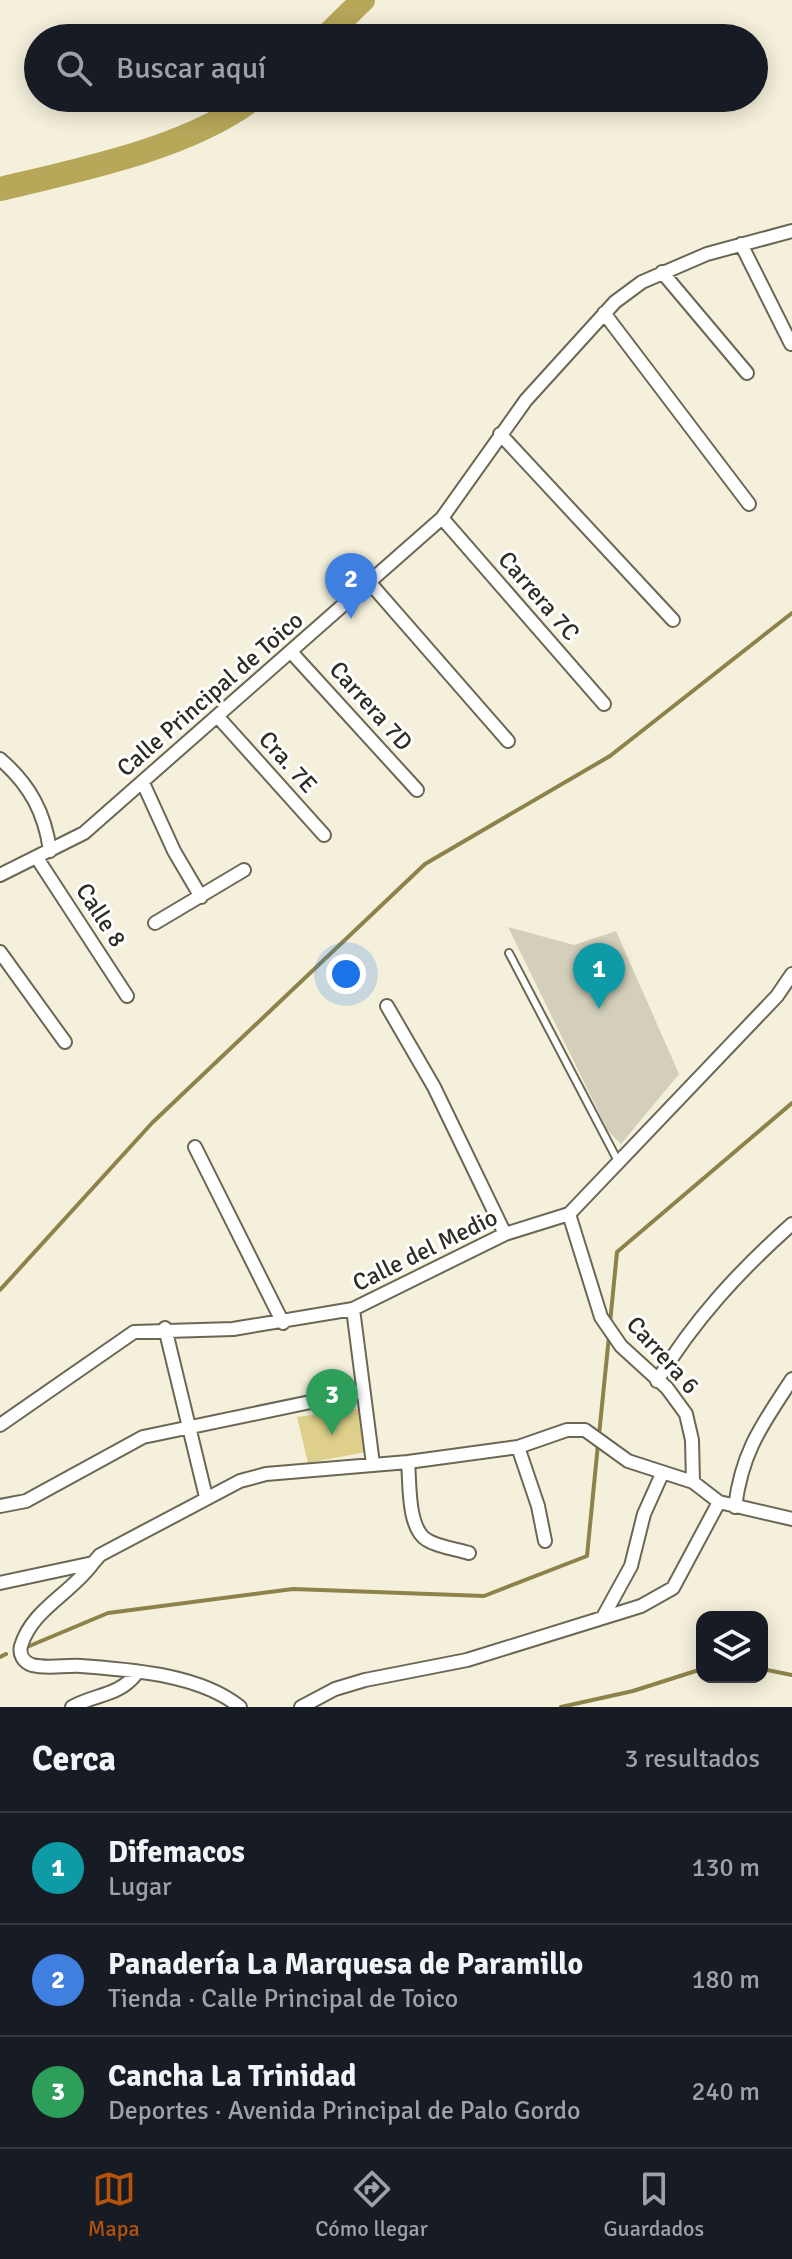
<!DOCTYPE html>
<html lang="es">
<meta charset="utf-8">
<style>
:root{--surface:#171b24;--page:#242831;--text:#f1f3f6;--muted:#9ea1a6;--line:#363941;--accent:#b45309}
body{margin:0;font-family:Signika,sans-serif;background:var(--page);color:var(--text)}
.controls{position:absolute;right:24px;bottom:24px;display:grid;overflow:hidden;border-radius:16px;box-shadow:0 4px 20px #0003}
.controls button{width:72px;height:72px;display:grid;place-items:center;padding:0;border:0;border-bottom:2px solid var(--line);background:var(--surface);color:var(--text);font:40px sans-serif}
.you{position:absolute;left:346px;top:974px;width:28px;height:28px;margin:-20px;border:6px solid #fff;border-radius:50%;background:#1a73e8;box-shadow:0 0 0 12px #1a73e833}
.badge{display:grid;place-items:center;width:52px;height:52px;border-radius:50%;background:var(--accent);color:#fff;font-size:26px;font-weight:700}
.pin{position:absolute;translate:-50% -66px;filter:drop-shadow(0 2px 4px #0008)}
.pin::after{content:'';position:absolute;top:42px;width:28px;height:24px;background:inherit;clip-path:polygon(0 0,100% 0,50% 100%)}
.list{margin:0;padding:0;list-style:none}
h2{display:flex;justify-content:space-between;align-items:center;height:104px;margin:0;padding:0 32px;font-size:34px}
h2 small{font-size:26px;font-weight:400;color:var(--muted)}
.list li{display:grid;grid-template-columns:52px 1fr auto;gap:24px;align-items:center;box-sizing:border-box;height:112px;padding:0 32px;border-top:2px solid var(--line)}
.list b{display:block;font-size:30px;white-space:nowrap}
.list p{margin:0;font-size:26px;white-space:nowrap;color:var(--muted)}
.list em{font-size:26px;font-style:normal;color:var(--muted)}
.icon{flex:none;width:44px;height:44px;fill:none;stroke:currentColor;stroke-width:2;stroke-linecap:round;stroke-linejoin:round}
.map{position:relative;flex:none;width:792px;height:1707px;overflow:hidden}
.search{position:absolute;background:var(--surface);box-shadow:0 4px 20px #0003;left:24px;right:24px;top:24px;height:88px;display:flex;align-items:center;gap:20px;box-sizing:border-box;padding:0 28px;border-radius:44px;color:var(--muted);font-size:30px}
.sheet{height:440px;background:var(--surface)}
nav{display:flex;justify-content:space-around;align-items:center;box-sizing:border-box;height:112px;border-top:2px solid var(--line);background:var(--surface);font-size:22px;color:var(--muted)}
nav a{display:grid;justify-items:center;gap:4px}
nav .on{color:var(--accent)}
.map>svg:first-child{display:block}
</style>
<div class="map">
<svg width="792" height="1707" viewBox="0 0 792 1707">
<rect width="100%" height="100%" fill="#f4f0db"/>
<path fill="#ded08a" d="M358,1409L366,1452L308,1463L297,1417Z"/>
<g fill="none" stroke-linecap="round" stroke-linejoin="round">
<path stroke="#8d8249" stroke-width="4" d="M0,1290L152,1123L425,864L610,756L792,613
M610,1323L617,1252L792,1103
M599,1435L609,1336
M27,1647L108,1613L293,1589L484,1596L587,1556L598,1444
M0,1657L6,1654
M762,1669L792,1675
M561,1707L633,1691L702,1669"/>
<path stroke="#b6a759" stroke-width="24" d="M324,38L363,0
M0,189C79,170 190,148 254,98"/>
</g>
<path fill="#d3cfbb" d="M508,927L574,945L616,931L679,1074L621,1144L608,1131Z"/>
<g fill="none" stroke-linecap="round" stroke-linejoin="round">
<defs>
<path id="service" d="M509,953L619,1163"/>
<path id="minor" d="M741,244L791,344
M662,272L747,373
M604,313L749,504
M500,434L673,620
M442,518L604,704
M370,583L508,741
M292,653L417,790
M218,717L324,835
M0,759C30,785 45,813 50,851
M143,783L174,851L201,897
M37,858L127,996
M0,875L84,833L442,518L526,400L615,302L642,282L707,254L792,231
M155,923L244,870
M0,952L65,1042
M387,1006L434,1087L505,1234
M195,1147L283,1323
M569,1214L601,1317L621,1346L667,1388L686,1414L692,1440L693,1482
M353,1309L373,1464
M165,1328L206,1497
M657,1381C694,1320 739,1271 792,1224
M0,1425L134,1332L233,1329L353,1309L505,1234L569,1214L777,996L792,974
M518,1447L538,1506L545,1541
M408,1462C410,1482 407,1528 427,1540C438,1547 456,1549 469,1553
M0,1506L26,1501L143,1437L363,1391
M735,1507C742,1451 762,1425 792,1379
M93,1563C72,1593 32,1609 21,1646C19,1654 23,1662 32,1665C47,1669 65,1665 81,1666C131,1670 199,1674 240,1707
M0,1583L93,1563L100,1555L240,1481L266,1474L408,1462L518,1447L567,1430H585L628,1461L693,1482L719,1502L792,1519
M603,1617L631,1566L644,1514L662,1474
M72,1707C95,1694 119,1696 136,1674
M301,1707L335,1689L365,1680L467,1660L641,1606L673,1588L719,1502"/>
</defs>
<use href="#service" stroke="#6b6755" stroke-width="10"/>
<use href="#minor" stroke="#6b6755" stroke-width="16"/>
<use href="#service" stroke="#fff" stroke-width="6"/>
<use href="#minor" stroke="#fff" stroke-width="12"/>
</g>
<g text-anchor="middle" stroke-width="6" stroke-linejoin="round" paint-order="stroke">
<g font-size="24" fill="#2e2d25" stroke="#fff">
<text transform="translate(539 596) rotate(49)" y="8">Carrera 7C</text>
<text transform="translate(210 694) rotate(-41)" y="8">Calle Principal de Toico</text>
<text transform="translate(371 706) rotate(48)" y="8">Carrera 7D</text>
<text transform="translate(288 762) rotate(48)" y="8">Cra. 7E</text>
<text transform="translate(101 915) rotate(57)" y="8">Calle 8</text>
<text transform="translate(425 1250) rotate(-26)" y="8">Calle del Medio</text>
<text transform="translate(663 1355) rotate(48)" y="8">Carrera 6</text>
</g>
</g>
</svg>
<div class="controls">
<button><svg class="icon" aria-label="layers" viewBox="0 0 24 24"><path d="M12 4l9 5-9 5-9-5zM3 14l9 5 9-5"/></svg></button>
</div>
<div class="you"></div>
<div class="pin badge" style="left:599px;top:1009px;background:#0f9aa8">1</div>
<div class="pin badge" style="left:351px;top:619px;background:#3f7fe0">2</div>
<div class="pin badge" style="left:332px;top:1435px;background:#2e9e5b">3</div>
<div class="search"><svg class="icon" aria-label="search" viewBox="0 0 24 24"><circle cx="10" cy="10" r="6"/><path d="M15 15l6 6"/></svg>Buscar aquí</div>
</div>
<section class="sheet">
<h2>Cerca<small>3 resultados</small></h2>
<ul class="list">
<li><span class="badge" style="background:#0f9aa8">1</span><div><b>Difemacos</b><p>Lugar</p></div><em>130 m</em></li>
<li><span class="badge" style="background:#3f7fe0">2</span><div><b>Panadería La Marquesa de Paramillo</b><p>Tienda · Calle Principal de Toico</p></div><em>180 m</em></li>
<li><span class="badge" style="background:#2e9e5b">3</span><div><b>Cancha La Trinidad</b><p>Deportes · Avenida Principal de Palo Gordo</p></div><em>240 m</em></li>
</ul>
</section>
<nav>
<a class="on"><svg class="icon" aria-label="map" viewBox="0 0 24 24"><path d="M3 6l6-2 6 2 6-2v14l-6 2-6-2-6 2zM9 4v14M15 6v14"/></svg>Mapa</a>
<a><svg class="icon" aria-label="directions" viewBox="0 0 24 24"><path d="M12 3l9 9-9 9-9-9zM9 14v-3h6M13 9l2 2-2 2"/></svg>Cómo llegar</a>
<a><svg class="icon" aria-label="saved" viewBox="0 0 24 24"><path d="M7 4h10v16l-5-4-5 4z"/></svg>Guardados</a>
</nav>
